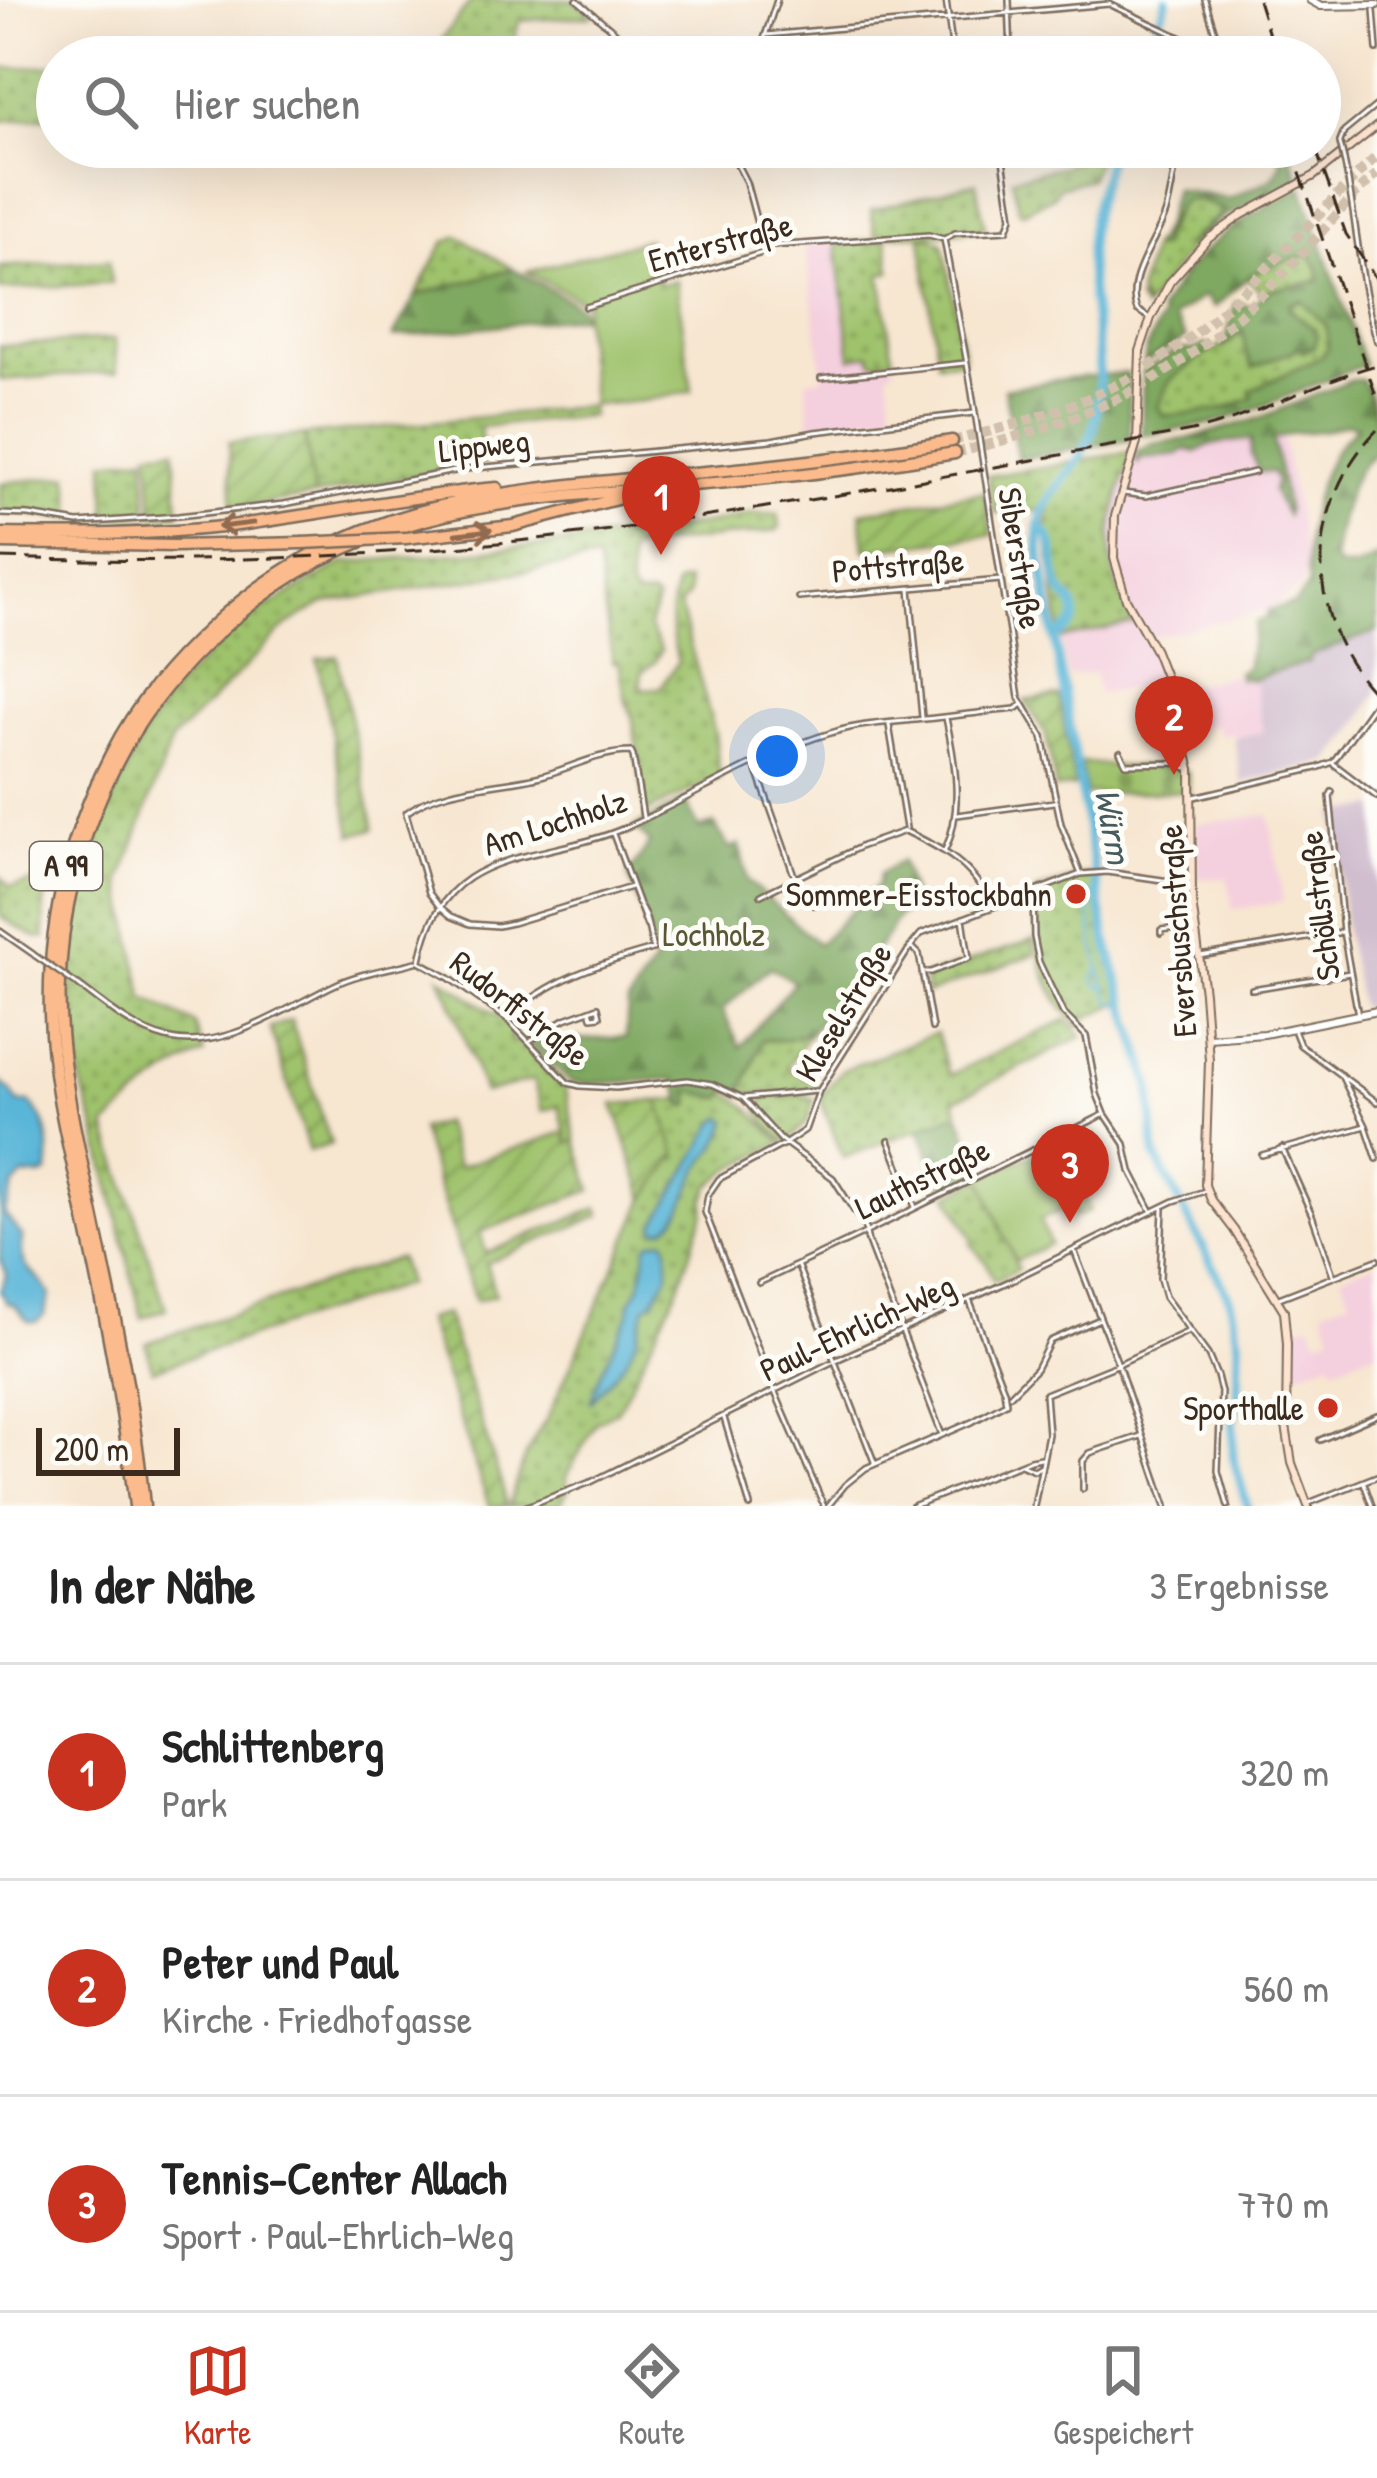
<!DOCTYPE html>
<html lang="de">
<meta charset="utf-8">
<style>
:root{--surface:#fff;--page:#f2f2f2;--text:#222;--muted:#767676;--line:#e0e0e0;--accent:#c8321e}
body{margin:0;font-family:"Patrick Hand",sans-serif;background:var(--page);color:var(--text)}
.scale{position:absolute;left:36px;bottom:30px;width:144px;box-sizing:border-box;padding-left:12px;border:6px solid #3b2a1e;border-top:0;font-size:33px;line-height:42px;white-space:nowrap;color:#3b2a1e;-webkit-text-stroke:9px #fdfcf7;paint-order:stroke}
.you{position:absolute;left:777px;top:756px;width:42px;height:42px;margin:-30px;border:9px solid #fff;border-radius:50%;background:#1a73e8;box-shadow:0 0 0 18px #1a73e833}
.badge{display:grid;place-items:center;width:78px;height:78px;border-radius:50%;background:var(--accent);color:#fff;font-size:39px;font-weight:700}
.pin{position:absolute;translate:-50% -99px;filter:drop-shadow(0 3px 6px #0008)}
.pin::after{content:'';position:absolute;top:63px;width:42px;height:36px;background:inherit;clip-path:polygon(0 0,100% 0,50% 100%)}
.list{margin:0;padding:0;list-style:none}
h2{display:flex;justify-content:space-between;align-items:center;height:156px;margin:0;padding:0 48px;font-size:51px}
h2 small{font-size:39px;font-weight:400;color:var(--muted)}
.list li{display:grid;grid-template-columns:78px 1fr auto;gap:36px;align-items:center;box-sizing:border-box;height:216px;padding:0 48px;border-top:3px solid var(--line)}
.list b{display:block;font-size:45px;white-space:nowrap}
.list p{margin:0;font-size:39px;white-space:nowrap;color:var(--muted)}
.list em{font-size:39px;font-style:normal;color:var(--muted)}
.icon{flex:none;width:66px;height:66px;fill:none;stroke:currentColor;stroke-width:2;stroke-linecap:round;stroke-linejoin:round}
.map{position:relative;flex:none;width:1377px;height:1506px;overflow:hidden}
.search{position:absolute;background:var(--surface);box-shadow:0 12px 48px #0002;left:36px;right:36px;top:36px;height:132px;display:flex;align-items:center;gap:30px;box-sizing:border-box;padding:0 42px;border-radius:66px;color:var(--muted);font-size:45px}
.sheet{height:804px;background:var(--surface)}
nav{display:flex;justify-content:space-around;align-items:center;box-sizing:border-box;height:168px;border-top:3px solid var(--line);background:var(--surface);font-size:33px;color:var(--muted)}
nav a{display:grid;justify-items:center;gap:6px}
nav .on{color:var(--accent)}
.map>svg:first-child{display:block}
</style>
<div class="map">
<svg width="1377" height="1506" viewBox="0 0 1377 1506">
<defs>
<pattern id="grass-dots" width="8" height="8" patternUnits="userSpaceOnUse" patternTransform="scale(3)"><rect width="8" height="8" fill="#9fc26c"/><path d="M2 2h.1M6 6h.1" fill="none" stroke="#839e58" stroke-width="1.8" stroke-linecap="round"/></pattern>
<pattern id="forest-firs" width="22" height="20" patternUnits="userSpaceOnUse" patternTransform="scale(3)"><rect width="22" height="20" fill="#7fa860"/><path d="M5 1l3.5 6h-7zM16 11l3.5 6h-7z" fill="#69894f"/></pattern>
<pattern id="cemetery-stones" width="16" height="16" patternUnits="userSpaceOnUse" patternTransform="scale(3)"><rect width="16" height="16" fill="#9fc26c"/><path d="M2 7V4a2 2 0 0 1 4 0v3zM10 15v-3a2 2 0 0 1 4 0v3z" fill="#839e58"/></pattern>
<pattern id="garden-furrows" width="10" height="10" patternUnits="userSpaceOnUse" patternTransform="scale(3)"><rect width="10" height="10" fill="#9fc26c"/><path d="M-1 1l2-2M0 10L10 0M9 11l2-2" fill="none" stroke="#839e58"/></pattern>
</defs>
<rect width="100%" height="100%" fill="#fdfcf7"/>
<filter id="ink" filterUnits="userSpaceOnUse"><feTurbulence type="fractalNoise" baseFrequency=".00833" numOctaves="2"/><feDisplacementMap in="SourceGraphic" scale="24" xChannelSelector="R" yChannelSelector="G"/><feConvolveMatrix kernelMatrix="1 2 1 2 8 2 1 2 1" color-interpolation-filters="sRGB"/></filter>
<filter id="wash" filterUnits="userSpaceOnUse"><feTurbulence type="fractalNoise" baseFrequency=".004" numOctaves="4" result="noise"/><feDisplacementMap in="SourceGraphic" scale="48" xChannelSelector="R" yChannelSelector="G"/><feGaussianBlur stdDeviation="2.7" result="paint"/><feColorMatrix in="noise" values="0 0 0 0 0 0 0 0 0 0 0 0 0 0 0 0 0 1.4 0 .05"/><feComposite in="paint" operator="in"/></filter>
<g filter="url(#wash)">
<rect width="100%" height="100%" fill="#f7e6d0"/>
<path fill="#f4cfde" d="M836,243L851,358L871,354L880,361L893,359L894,368L888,373L893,413L810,424L806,380L823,378L805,245Z
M1281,429L1307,567L1302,585L1269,610L1151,637L1150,642L1185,749L1151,759L1142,751L1134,688L1098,694L1094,673L1068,676L1061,639L1133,623L1124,605L1110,556V522L1132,452Z
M1235,675L1254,680L1263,733L1234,738L1233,733L1220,736L1216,724L1186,730L1174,688Z
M1269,815L1283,902L1233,909L1227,878L1198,879L1195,824Z
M1377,1263V1351L1334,1367L1331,1361L1292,1374L1290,1329L1311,1323L1317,1339L1332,1334L1323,1309L1350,1299L1342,1275Z"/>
<path fill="#d0bdce" d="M1377,631V693L1350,737L1328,762L1241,783L1234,738L1263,732L1254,680L1309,662L1312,655Z
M1377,807V1003L1360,1008L1345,931L1335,813Z"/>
<path fill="url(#grass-dots)" stroke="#6d7645" stroke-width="3" d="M472,0H574L592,16L519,21L511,57H440V41Z
M57,65V117L0,121V69Z
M1066,147H1104L1089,179L1059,187L1052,197L1022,213L1019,210L1012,178L1068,165Z
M976,182L985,228L941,234L875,236L871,210Z
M1185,198H1191L1226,210L1188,243L1190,247L1144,310L1137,299L1144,305L1138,293L1152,245C1169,234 1171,212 1185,198Z
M458,236L513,269L416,295L444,243Z
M931,237L941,242L944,247L964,358L962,361L938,362L921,238Z
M887,240L891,271L881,274L893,359L881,360L880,363L872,361L870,354L851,358L836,243Z
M1311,254L1319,270V281L1269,290L1263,295L1247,277L1278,263Z
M109,260L111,283L0,290V267Z
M1301,300L1327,327L1328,348L1321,357L1251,390L1254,398L1220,410L1163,416L1158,407C1162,399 1165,387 1171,380C1191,358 1222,349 1244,329L1316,336C1310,323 1292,317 1289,304Z
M115,339L117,372L0,380V346Z
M590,406L591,416L480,427L484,465L454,468L314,496L305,435Z
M1132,452C1110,524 1098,551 1133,623L1061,639L1046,524L1050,510L995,513L988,476Z
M145,456L147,515L107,518L105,461Z
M69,476L73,519L0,511V483Z
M752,514H778L780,527L775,531L639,547L629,552L630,590L636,597L652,596L657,601C648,635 643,616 661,650L655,662L642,672L640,689L660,688L678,662C671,633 666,612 677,584L687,581C689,592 691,597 680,604L681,612L715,734L720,777L646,812L632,714L626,702L619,662H613L597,560L324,603L286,626L171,741L121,881L144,998L195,1024L204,1054C166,1070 135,1098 106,1127L166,1309L142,1318L96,1130L81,1081L70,985L74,920L101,825L146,729L177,686L241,622L343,563L556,544L705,524Z
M1085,875H1095L1102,926L1122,1002L1087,1018L1079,1026C1038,984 1036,947 1036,891Z
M0,876L10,887L48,879L44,906L45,938H37L0,917Z
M1033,940L1035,954L927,994L925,977Z
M440,977L501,1018L514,1021L511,1042L526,1040L565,1085L576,1141L568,1143L559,1106L542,1111L533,1080L484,1093L449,996Z
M1066,1020L1083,1036L955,1100L959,1113L843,1158L820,1098L841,1071L936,1033L949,1075Z
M810,1033L787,1067L817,1086L814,1090L741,1094L762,1040H783Z
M688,1091L723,1098L726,1093C751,1104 762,1127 783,1143L729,1170L710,1186L705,1199L704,1213L679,1286L618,1410L596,1422L566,1477L568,1489L560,1505L509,1506C517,1475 528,1445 547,1419L645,1199L676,1155L659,1101L680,1099L684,1105L691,1104Z
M801,1095L814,1099L808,1121L787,1142C775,1133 759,1119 758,1104L764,1101L763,1097Z
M982,1178L1018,1269L994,1281L986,1262L971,1244L973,1240L949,1195Z
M399,1258L407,1284L152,1370L146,1343Z"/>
<path fill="url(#forest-firs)" stroke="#5d693f" stroke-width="3" fill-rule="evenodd" d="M1275,147H1288L1299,177L1218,221L1190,247L1187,244L1225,210C1177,192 1183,195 1162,239V244L1159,248L1153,247L1165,223L1174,189L1229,199L1273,178L1282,163Z
M1302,187L1364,365L1248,412L1211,424L1142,436L1143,371L1178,350H1193L1206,344L1211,350L1169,381L1158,407L1164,416L1220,410L1253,398L1250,391L1321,357L1328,348L1327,327L1301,300L1289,304L1290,310L1312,327L1317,336L1313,347L1303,352L1299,348L1253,368L1245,350L1243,331L1224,347L1236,302L1250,307L1269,290L1319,281V270L1310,254L1278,263L1250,275L1214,308L1204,296L1173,317L1186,338L1144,363L1147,347L1163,315L1159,312C1194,246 1238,221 1302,187Z
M513,269L579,306L583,316L393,337L416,295Z
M1128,373L1130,440L1018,459L1004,389L1069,378Z
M1352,380H1361C1376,398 1377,429 1377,451C1370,458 1361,466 1356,474C1346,493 1332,544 1335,564C1351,573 1363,565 1377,556V631L1312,655L1309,662L1249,680L1246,676L1240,679L1238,672L1246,668L1256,622L1264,620L1269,610L1295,604L1309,585C1302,539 1311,497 1332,455C1338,443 1349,436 1357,426L1348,423L1323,431L1292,433L1273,440L1287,511L1286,515L1273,491L1276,481L1273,472H1259L1251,455V439L1209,445L1197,452L1185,449L1178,455L1140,459L1138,463L1136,462L1139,451L1153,444L1187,439L1257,419Z
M685,801L699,828L714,824L730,848L739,845L748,881L818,944L878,884L880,874L901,861L916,905C903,909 894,921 889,933L810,1033L783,1040H762L741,1094L728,1089L723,1098L689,1091L691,1105L684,1106L675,1079L589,1084L571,1082L533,1043L553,1031L561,1041L626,1037L628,1003L655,961L652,939L628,875L650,843L634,827ZM770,967L794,982L740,1047L722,1010Z
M959,1113L983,1172L944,1191L919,1128Z"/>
<path fill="url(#cemetery-stones)" stroke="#6d7645" stroke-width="3" d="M1080,762L1124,767L1176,764L1188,772L1189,791L1086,794Z"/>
<path fill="url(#garden-furrows)" stroke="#6d7645" stroke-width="3" d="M305,435L314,496L233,508L229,442Z
M175,448L179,514L153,516L149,451Z
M984,492L992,535L865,550L861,512Z
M337,656L374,829L352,835L317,659Z
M1059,696L1075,786L1056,789L1046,735L1025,701Z
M291,1020L331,1144L309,1151L270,1028Z
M659,1101L677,1155L645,1199L614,1104Z
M443,1122L458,1167L565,1132L568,1143L576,1141L592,1190L480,1232L486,1253L598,1208L601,1215L486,1263L495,1295L475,1301L420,1129Z
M446,1314L502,1486L506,1506H489L426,1319Z"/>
<path fill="#9fc26c" stroke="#6d7645" stroke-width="3" d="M648,239L659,285L676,280L692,391L643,401L592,405L583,316L586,303L527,272Z
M1082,1139L1079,1143L1103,1184L1083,1194L1090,1211L1076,1217L1070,1206L1040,1220L1050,1244L1016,1261L1004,1237L982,1178L1043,1149L1050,1161L1053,1159L1050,1154Z"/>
<path fill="#5ab6d8" stroke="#4a707b" stroke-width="3" d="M0,1082L10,1090L18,1103H30C49,1120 51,1149 48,1173L41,1176H23L14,1185L4,1214L22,1236C19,1278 34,1264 50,1295L44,1315L36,1322L28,1321L15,1305L7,1303L0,1290L7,1275L0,1258Z
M723,1117L728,1121C723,1140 714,1150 702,1165C689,1182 686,1215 667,1227C664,1229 660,1229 657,1230L655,1224C677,1189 695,1155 718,1120Z
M664,1239L668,1245V1274L654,1300L646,1306L636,1340L624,1363L590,1403L601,1372L629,1314L630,1303L641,1284L647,1246L651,1242Z"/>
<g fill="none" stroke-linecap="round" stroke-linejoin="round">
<path stroke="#5ab6d8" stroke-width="3" d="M1096,886C1081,914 1101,971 1110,1001L1125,1007
M1098,970L1093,980L1098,986L1104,987"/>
<path stroke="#5ab6d8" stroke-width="9" d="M1144,57L1167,0
M1112,147C1100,184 1087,225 1089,265C1091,320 1108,376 1093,430C1084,463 1051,487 1041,517C1037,529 1039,541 1040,554L1106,938L1151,1088L1155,1155L1230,1299L1239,1344L1238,1397L1233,1423V1457L1247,1506
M1039,526C1062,544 1049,569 1061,591C1066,599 1077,604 1075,616C1074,626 1062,633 1055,638"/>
</g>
</g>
<g filter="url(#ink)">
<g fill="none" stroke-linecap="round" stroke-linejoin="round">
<path stroke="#d1c0ac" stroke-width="10" stroke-dasharray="10 5" stroke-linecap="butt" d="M952,441C1005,428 1059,413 1108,389C1217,338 1292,236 1377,156
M955,453C1009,440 1062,424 1112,401C1176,372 1233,324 1282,275C1314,242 1342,205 1377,174"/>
<defs>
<path id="minor" d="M577,0L645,57
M946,0L953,54
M1009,0L1011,57
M1205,0L1217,39L1207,57
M1374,10L1377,50
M766,35L1109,4L1197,45L1215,46
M758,57L777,0
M1340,142L1344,132L1377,105
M728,147L746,182L761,238L770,245
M1344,160C1357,220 1359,281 1377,341
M944,239L970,380L1019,697L1043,737L1061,824L1080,872
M586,307L762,253L772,246L929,235L944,239L955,233L1007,230L1012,217L1001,147
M1148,317L1137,310C1124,279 1157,241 1166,212C1172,192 1174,168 1179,147
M821,378L965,363
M1123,493L1146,496L1255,472
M0,514L29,515L78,523L178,516L284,504L465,469L771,440L815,432L974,413
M910,589L922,717
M799,598L1001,580
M889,725L906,828
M1120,752L1126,764L1176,763L1187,768
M1334,764L1377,797
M755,765L795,878L814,905
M1332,792L1330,796L1343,932L1358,1015
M1194,797L1317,768L1333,762L1377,700
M957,815L1054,802
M613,834L647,926
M945,850C964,810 955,760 946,718
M631,887L512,923L498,926L470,924L451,916L439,906L429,893L406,813C442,785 498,787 541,776C571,768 599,752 631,752L633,756L643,817
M1033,893L1034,937L1039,962L1063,1013L1086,1036L1097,1094L1105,1114L1125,1144L1131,1171L1152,1212
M761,895L862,846L905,831C942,848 974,866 990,904
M0,931L33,954
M1161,933V930L1192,926
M911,946L919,954L932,1028
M1200,956L1343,932
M420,960C443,841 541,865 627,827C696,796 760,753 834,732C860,724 888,723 915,720C949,717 982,712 1015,709L1022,705
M419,961L449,978L507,1019L568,1083L580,1086L616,1088L688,1080L712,1084L743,1098L781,1140L833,1178L865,1228L868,1242L942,1435
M922,972H931L969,958L963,918
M78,985C105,1005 133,1030 166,1038C224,1053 285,1008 334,985C359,973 389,969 416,962
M1252,989L1350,973
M508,1018C549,979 599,964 653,949C649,934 648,914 637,902
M1294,1030L1300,1045L1377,1102
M531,1040L565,1019L590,1010L592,1017L600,1016L598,1007L590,1010
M1341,1075L1366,1126L1377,1159
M743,1098L817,1091
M889,1141L915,1207
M1282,1148L1312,1215L1333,1275
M1262,1155L1366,1126
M1163,1209L1160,1279L1165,1297L1208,1355L1217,1376L1221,1392L1218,1471L1228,1506
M1074,1250L1118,1364L1166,1506
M798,1267L875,1464
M759,1283L867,1232L1105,1114
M1279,1298L1377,1260
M1010,1395L1036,1369L1050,1341L1100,1319
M724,1418L750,1506
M1320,1440L1377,1415
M1023,1465L1034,1470L1041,1466
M1364,1483L1372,1506
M1083,1489V1461L1090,1453L1141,1436
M1309,1503L1377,1476
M527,1506L591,1482L834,1361L1012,1280L1174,1201L1205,1191
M824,1506L775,1392L705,1212L708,1195L719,1179L786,1143L805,1130L819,1091L911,946L921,934L1081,874L1107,872L1190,884
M828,1506L845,1485L866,1468L972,1422L1006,1403L1004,1390L970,1302
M913,1506L1030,1460L1041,1458
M1034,1506L1048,1434L1045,1394L1112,1367L1189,1331"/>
<path id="tertiary" d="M1310,0L1321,6L1377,5
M1208,1038L1264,1034L1377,1011"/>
<path id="secondary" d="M1308,1506L1292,1463L1286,1426L1287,1344L1284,1311L1234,1230L1211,1200L1205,1185L1209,1060L1204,993L1192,902L1191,769L1166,679L1155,651L1126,599L1114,558L1115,516L1137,443L1140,351L1151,318L1170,282L1208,239L1242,215L1314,176L1377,126"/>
<path id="motorway" d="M0,534C74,535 148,535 222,527C314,516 404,496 497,488
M406,538L513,526L632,495
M0,543L175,546L302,543
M135,1506C124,1412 107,1322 87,1229C72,1159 52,1088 50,1015C47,923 69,836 111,754C136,704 170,665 211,627C349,498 504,491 682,474C773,466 862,456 952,441
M144,1506C135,1412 116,1321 96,1229C81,1158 63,1087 60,1014C56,920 81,826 127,744C151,702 183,665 219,632C352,510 496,501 666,487C763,480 859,469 955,453"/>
</defs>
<use href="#minor" stroke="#7d6c5c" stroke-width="8"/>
<use href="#tertiary" stroke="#7d6c5c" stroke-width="10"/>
<use href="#secondary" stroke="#7d6c5c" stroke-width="10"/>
<use href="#motorway" stroke="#7d6c5c" stroke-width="15"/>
<use href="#minor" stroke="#fff" stroke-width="3"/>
<use href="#tertiary" stroke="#fff" stroke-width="6"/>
<use href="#secondary" stroke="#fde4d1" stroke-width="6"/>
<use href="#motorway" stroke="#fbbb8c" stroke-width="10"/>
<path stroke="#3b2a1e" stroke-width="3" stroke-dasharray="18 9" stroke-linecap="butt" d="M1258,0L1276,57
M1291,147L1377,399
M1315,147L1346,234L1377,280
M1377,430C1304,505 1303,621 1377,696
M0,558C173,564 346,559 518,541C744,517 968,471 1192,431C1256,417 1313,382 1377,365"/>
<defs>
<path id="minor-bridge" d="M1340,143L1344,160
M34,955L76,984"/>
<path id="motorway-bridge" d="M302,543L406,538"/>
</defs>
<use href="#minor-bridge" stroke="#7d6c5c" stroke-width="8" stroke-linecap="butt"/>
<use href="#motorway-bridge" stroke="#7d6c5c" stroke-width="15" stroke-linecap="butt"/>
<use href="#minor-bridge" stroke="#fff" stroke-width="3"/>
<use href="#motorway-bridge" stroke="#fbbb8c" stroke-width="10"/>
</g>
<defs><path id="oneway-shaft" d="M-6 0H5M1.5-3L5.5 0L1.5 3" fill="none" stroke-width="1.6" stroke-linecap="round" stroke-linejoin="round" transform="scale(3)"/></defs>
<g stroke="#916b50">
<use href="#oneway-shaft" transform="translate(236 525) rotate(173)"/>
<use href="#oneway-shaft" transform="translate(474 532) rotate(-7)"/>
</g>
</g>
<g fill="#c8321e" stroke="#fdfcf7" stroke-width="4.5">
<circle cx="1076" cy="894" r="12"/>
<circle cx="1328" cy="1408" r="12"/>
</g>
<g text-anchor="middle" stroke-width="10" stroke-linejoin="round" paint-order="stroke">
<rect fill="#fdfcf7" stroke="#75695f" stroke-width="3" x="30" y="842" width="72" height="48" rx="9"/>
<g font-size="30" font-weight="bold" fill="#3b2a1e">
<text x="66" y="876">A 99</text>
</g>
<g font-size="33" fill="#3b2a1e" stroke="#fdfcf7">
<text transform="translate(720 242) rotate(-15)" y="12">Enterstraße</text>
<text transform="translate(484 445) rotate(-7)" y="12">Lippweg</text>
<text transform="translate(1021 558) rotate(81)" y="12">Siberstraße</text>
<text transform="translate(898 565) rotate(-5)" y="12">Pottstraße</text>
<text transform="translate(555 822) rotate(-18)" y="12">Am Lochholz</text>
<text transform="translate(1319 906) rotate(-97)" y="12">Schöllstraße</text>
<text transform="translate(1177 931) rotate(-94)" y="12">Eversbuschstraße</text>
<text transform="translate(520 1008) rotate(38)" y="12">Rudorffstraße</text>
<text transform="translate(843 1012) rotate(-59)" y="12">Kleselstraße</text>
<text transform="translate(922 1178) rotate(-26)" y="12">Lauthstraße</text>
<text transform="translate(857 1327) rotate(-25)" y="12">Paul-Ehrlich-Weg</text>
</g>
<g font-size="33" fill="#3b2a1e" stroke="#fdfcf7" text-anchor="end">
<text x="1052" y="906">Sommer-Eisstockbahn</text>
<text x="1304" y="1420">Sporthalle</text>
</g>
<g font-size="33" fill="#595835" stroke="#fdfcf7">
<text x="714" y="946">Lochholz</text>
</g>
<g font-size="36" font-style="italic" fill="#465b5f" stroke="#fdfcf7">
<text transform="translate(1114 826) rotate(80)" y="13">Würm</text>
</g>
</g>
</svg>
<div class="scale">200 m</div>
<div class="you"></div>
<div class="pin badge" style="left:661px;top:555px">1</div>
<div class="pin badge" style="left:1174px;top:775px">2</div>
<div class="pin badge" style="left:1070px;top:1223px">3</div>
<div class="search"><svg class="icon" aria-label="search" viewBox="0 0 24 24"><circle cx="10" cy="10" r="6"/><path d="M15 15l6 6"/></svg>Hier suchen</div>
</div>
<section class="sheet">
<h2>In der Nähe<small>3 Ergebnisse</small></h2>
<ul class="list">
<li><span class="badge">1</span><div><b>Schlittenberg</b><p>Park</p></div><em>320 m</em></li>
<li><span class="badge">2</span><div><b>Peter und Paul</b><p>Kirche · Friedhofgasse</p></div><em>560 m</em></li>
<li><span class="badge">3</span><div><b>Tennis-Center Allach</b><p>Sport · Paul-Ehrlich-Weg</p></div><em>770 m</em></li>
</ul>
</section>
<nav>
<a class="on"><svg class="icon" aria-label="map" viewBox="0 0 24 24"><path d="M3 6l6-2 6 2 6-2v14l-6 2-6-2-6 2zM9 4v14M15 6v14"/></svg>Karte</a>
<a><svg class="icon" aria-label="directions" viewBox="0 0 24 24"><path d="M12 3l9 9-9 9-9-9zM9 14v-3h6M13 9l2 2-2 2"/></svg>Route</a>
<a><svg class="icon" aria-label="saved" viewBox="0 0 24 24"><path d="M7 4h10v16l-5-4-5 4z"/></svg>Gespeichert</a>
</nav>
